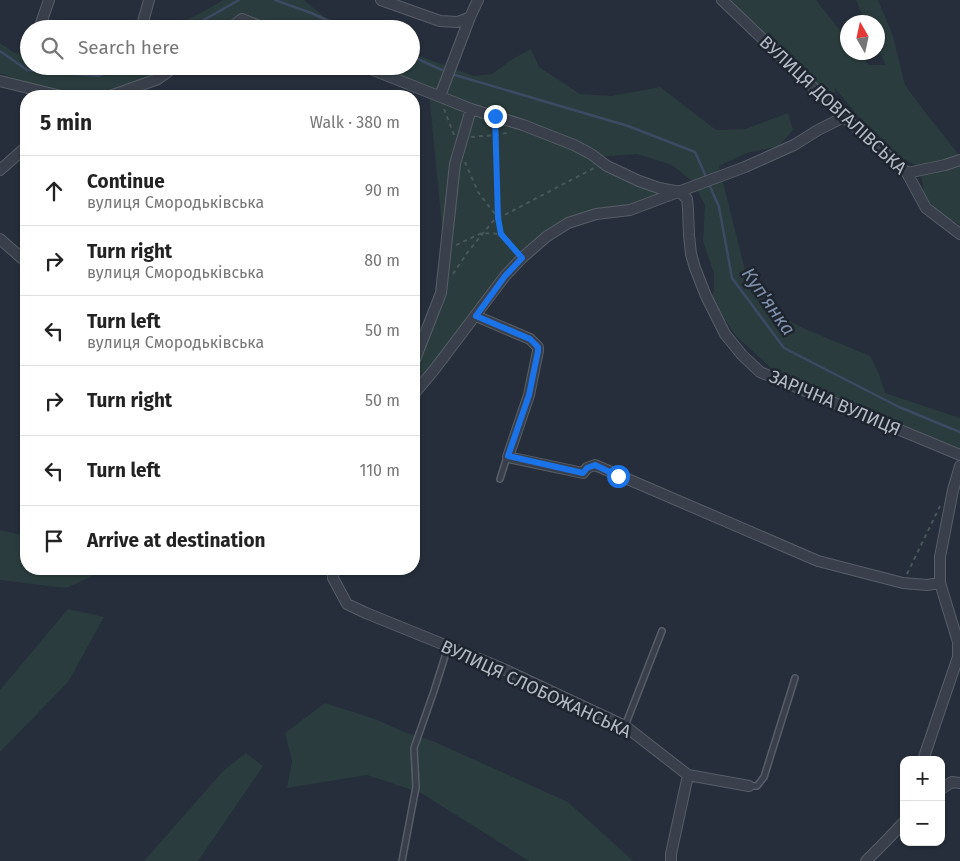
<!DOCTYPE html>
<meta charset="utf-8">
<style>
:root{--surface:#fff;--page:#f6f6f6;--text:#222;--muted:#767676;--line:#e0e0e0}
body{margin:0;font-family:"Fira Sans",sans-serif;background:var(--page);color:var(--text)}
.controls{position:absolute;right:15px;bottom:15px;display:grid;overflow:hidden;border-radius:10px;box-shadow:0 1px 4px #0004}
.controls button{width:45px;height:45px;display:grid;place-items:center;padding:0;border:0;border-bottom:1px solid var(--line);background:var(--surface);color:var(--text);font:25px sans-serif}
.compass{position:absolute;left:840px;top:15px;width:45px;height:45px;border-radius:50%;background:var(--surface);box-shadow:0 1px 4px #0004;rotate:351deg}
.stop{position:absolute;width:15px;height:15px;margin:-11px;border:4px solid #1a73e8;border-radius:50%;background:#fff}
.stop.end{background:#1a73e8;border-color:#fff;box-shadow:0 1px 5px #0008}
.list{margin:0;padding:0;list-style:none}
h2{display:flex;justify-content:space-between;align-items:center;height:65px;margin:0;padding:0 20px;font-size:21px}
h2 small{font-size:16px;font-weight:400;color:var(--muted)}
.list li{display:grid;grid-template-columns:32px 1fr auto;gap:15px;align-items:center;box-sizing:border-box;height:70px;padding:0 20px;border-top:1px solid var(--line)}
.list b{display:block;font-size:19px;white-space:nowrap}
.list p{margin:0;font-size:16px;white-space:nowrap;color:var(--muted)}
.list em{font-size:16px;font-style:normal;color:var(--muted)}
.icon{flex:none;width:28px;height:28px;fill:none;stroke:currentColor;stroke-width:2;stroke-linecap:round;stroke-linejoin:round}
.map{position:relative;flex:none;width:960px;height:861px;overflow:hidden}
.search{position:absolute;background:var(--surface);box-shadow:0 1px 4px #0004;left:20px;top:20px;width:400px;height:55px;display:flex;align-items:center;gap:12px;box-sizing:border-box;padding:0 18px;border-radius:28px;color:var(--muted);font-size:19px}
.panel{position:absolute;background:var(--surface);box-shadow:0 1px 4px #0004;left:20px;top:90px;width:400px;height:485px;border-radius:20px}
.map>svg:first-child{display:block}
</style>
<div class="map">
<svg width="960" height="861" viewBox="0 0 960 861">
<rect width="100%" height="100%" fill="#252e3a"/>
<path fill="#2a3c3d" d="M223,0H304L329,21L349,29H267L242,19L229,29H169L208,9Z
M725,0H816L847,39L848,52L859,53L869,65H886L878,49V22H865L856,0H878L893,36L905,85L928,116L960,156V225C948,217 928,207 924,192C923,184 921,176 919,167L902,158L858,116L834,87L836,94L819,88Z
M0,43L15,53L29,56V66H176L131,89L100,96H61L0,73Z
M531,49L539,67L580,94L611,96L660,87L716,130L745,129L788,113L793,130L779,146L747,153L719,166L745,270L768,310L803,328L870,356L879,374L885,393L960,418V456L771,368L736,336L711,299L714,290V274L703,241L705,205L692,181L672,165L637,154L597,157L621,173L680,192L581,218L522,258L414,392V359L439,297L444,268L442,228L429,93L363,66H411V53L474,76L492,74L511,60Z
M0,530L26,536V569H83L93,576L66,588L0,580Z
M68,609L104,617L68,682L0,752V690Z
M325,703L375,719L404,732L435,742L568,802L633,861H529L421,793L367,775L287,788L292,761L285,733Z
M246,753L263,766L198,861H144L224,770Z"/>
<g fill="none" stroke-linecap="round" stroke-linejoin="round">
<path stroke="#3c4b62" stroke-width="2.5" d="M275,0L311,13L347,29
M188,29L239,0
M0,51L27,70L99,76L118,66
M411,56L442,70
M455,75L628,126L695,152L707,179
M709,184L719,207L732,278L784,348L899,407L960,432"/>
<defs>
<path id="lane" d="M500,479L507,457
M625,726L662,631
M749,786H757L764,777L795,678
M402,861L416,787L414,748L434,691L448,647"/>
<path id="street" d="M381,0L440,21L458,22L470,17L478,0
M722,0L844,117L907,173L926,208L960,234
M39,29L49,0
M141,29L149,0
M229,29L242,19L267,29
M363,66L471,109L523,125L574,145L591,154L607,166L639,181L659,188L680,192L687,199L688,209L689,235L691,254L695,268L706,296L725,334L742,355L760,372L960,455
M0,81L61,96
M110,96L158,79L176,66
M440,96L470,17
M0,170L26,147
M907,173L945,165L960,160
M0,239L26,262
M476,316L530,339L538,347V351L529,395L508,457L583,473L587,468L595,465L818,561L903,583L927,585L940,583
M414,362L441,293L455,164L471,109
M414,394L434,370L505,276L522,258L546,237L568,223L596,214L630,210L702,183L745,167L794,145L818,130L844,117
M333,569V578L347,604L366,613L499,667L625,726L688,775L749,786
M923,760L958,657V642L940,583V557L953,490L960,466
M941,789L952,782L960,783
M671,861V854L688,775
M866,861L885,842L904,822"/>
</defs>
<use href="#lane" stroke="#575e68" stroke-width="8"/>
<use href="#street" stroke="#575e68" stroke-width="12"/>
<path stroke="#47575a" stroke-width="2" stroke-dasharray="4 4" stroke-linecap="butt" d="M444,109L454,135
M496,126L498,218L501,234L515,251
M471,137L496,135L511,132
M465,162L478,192L498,218
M456,245L482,233L501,234
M453,274L467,253L493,221L594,168
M907,574L940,506"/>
<use href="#lane" stroke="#39404b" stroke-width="5"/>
<use href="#street" stroke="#39404b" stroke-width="10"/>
</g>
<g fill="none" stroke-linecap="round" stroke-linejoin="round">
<path stroke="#1a73e8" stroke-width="6" d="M495,116L498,218L501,234L522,258L505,276L476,316L530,339L538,347V351L529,395L508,456L583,473L587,468L595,465L618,476"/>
</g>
<g text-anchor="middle" stroke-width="5" stroke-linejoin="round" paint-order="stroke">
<g font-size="18" fill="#b4bbc6" stroke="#1e252f">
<text transform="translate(833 105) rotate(43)" y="6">ВУЛИЦЯ ДОВГАЛІВСЬКА</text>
<text transform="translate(835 403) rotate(23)" y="6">ЗАРІЧНА ВУЛИЦЯ</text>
<text transform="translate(536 689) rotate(25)" y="6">ВУЛИЦЯ СЛОБОЖАНСЬКА</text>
</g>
<g font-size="19" font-style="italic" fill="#7f90ab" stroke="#1e252f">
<text transform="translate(769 301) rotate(55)" y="7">Куп'янка</text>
</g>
</g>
</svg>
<div class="controls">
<button>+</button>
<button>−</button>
</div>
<svg class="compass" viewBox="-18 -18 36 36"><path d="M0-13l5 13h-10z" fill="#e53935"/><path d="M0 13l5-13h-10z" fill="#767676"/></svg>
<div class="stop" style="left:618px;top:476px"></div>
<div class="stop end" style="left:495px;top:116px"></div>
<div class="search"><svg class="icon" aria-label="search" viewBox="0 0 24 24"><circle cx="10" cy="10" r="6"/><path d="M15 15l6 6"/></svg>Search here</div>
<section class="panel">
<h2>5 min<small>Walk · 380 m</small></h2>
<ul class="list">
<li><svg class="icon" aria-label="ahead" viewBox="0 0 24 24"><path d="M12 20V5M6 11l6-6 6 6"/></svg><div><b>Continue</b><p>вулиця Смородьківська</p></div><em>90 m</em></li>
<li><svg class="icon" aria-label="right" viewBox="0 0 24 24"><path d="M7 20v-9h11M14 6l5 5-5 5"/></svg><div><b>Turn right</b><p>вулиця Смородьківська</p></div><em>80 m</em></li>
<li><svg class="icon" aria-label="left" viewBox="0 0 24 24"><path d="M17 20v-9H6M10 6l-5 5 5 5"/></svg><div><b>Turn left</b><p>вулиця Смородьківська</p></div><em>50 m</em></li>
<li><svg class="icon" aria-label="right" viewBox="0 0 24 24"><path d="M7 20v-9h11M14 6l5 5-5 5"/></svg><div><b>Turn right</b></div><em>50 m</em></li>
<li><svg class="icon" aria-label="left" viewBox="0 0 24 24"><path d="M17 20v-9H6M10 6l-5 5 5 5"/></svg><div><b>Turn left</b></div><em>110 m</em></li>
<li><svg class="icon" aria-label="arrive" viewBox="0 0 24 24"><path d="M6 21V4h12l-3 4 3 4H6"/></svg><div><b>Arrive at destination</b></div></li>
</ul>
</section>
</div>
